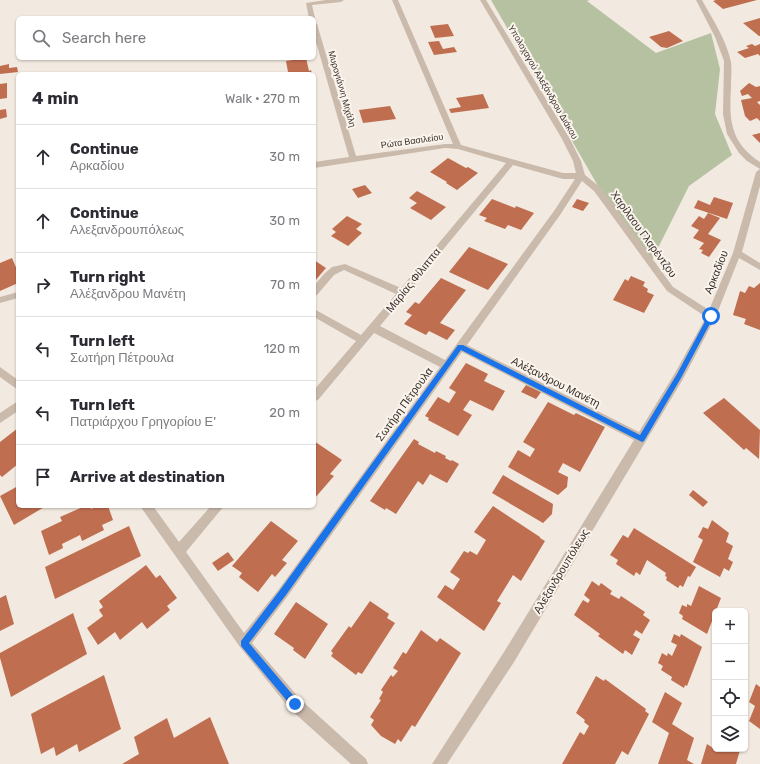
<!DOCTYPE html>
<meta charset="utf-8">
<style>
:root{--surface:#fff;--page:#f7f7f7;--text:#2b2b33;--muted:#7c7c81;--line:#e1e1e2}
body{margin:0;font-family:Rubik,sans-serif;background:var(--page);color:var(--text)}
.controls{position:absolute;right:12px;bottom:12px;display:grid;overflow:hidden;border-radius:6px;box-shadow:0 1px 3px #0004}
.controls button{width:36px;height:36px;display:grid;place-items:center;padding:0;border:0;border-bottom:1px solid var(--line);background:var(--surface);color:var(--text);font:20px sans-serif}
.stop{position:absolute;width:12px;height:12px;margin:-9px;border:3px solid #1a73e8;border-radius:50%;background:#fff}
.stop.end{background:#1a73e8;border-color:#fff;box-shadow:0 1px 4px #0008}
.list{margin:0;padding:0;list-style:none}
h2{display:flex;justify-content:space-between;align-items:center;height:52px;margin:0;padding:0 16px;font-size:17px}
h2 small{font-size:13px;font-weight:400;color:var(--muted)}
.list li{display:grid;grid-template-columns:26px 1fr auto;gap:12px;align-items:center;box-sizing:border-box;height:64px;padding:0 16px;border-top:1px solid var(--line)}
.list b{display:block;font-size:15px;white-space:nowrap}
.list p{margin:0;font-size:13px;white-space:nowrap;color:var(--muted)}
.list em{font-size:13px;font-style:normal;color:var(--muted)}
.icon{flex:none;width:22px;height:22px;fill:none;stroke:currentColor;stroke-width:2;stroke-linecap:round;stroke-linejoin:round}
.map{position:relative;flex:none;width:760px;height:764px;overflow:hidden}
.search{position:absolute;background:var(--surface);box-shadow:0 1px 3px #0004;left:16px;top:16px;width:300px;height:44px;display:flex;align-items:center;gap:10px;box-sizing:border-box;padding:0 14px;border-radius:6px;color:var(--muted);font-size:15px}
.panel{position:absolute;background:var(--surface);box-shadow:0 1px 3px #0004;left:16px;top:72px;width:300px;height:436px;border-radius:6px}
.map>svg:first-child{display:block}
</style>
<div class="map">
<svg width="760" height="764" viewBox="0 0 760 764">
<rect width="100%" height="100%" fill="#f2eae0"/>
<path fill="#b5c1a0" d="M491,0H590L587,1L656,53L711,33L720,69L715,114L732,155L689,186L652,260L598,186Z"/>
<path fill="#c06e50" d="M716,0H757L723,9L713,1Z
M760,18V36H759L743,23Z
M448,24L454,36L435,38L430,26Z
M669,31L683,41L667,48L661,47L649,37Z
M439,41L443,49L454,47L457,52L434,55L428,42Z
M752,44L755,46L760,44V56L758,54L745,58L737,52L749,48L746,46Z
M306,58L309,71L311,70L312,74H286V72H288L286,61Z
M9,64V68L17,67L18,72L0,74V66Z
M7,83V98L0,99V84Z
M749,83L756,87L760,86V101L757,102L760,105V121L757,118L750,121L745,116L741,100L752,98L748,94L742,96L740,91Z
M483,94L489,108L451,113L449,109L461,107L456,98Z
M390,106L396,119L363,123L359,110Z
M6,109L7,117L0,119V110Z
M760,133V143L752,135Z
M448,158L466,168L468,167L478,173L457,190L446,183L447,182L430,172Z
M365,185L372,193L358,198L352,189Z
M417,191L446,207L431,220L410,208L417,203L409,198Z
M714,197L733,203L727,219L694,208L698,200L710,205Z
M492,199L515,208L516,206L534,213L521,230L508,225L505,229L484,221L487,218L479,215Z
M577,199L589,203L583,211L572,207Z
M708,213L720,218L708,234L721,240L709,257L701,253L703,250L699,249L704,243L693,238L699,230L691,226L699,216L704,219Z
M347,216L362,224L356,229L362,233L348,246L331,236L336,232L332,229Z
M469,247L508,264L488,290L449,272Z
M12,258L18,272V283L0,291V263Z
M314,260L326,268L314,282Z
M631,276L645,282L643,286L648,289L647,292L654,295L644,313L613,300L625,279L628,281Z
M441,278L466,290L440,323L455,330L447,340L429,331L426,335L404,324L412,315L406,312L415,302L419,304Z
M760,283V330L744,324L746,319L733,315L740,291L745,293L749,286L754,288Z
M466,363L488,374L484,381L505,391L493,411L470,400L463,410L472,415L458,436L428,420L429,418L425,416L438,397L449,403L456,392L449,388Z
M526,385L541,392L536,399L521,392Z
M724,398L760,430L759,459L746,448L744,450L703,413Z
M548,402L574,415L576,413L605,427L580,472L563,463L558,472L568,477L567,487L558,495L508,467L518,450L530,457L535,449L523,442Z
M18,428V464L2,477L0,475V442Z
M414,439L419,442L418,444L435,453L436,451L446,456L445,458L451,461L452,460L459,464L447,483L430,474L423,485L418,481L396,514L386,508L385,510L370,501Z
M314,441L342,460L330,474L334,476L314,499Z
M503,475L553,504L552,514L543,523L492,493Z
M18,486V506H46L14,525L0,496Z
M693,490L708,502L703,507L689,495Z
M85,506H90L91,509L97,506H108L113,520L102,525L104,530L82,541L80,535L62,544L63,548L49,555L41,531L62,521L60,517Z
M493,506L540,537V538L545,541L521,581L513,575L497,601L501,603L484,631L437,597L445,585L453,590L460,579L450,572L464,551L468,553L470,551L477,555L486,540L474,532Z
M712,520L729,533L726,542L733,546L728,559L733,562L729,571L724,568L720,577L693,562L703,540L698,537L703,527L708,529Z
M271,521L298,541L282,560L287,563L275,577L272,574L258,592L239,577L242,573L232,566Z
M129,526L141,556L55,599L45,567Z
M634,528L696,567L690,577L688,576L683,587L680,585L678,588L666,580L667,577L665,576L666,573L647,560L640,575L636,572L634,576L616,564L618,560L610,555L623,535L628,538Z
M228,552L234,560L218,571L212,563Z
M146,565L156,578L160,575L177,598L167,606L170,610L147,629L142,622L120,640L115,632L98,645L87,628L103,616L99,610L103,607L99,601Z
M592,581L599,586L601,583L612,591L610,594L619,599L621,596L645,612L643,615L650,620L642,634L636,630L633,635L640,639L632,655L625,650L623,654L598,636L600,634L574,615L583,600L588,603L590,600L584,595Z
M699,586L721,598L707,634L682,619L683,616L679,613L682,605L687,607V604L691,606Z
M6,595L14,624L0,631V598Z
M370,601L389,614L387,618L395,623L362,674L358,672L356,675L331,656L333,653L331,651L349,626L351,628Z
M296,602L328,624L305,659L293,650L294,648L274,634Z
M73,613L87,654L11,697L0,658V653Z
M421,630L437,642L440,638L461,653L415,727L412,725L401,742L398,739L395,744L381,736L371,725L374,720L370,717L381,700L379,699L383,692L381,690L391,675L393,677L398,671L393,668L403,652L406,654Z
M674,634L680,637L681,634L702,647L687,686L685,685L684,688L671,680L672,677L661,670L663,666L658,663L662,653L667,656L668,653L672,656L677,645L671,642Z
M104,675L121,729L79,752L77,744L56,756L54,747L41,754L31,714Z
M596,676L604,681L605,679L646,709L645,711L649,714L628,755L622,751L615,764H562L580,732L584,735L589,726L584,722L585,720L576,713Z
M756,684L760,687V729L749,721L755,706L749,702Z
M665,692L682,703L672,724L694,738L687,760L694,764H658L669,733L652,722Z
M210,717L229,764H122L139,754L134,737L167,718L174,738Z
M715,742V749L740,750L736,764H701L707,744L713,748Z"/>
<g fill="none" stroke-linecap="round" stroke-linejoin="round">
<path fill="#cabaac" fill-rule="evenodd" d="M326,0H344L341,2L312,5L315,18L314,19V18H309L306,3Z
M392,0H398L461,145L563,173H576L573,161L562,139L480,0H486L570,139L581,161L585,175L600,187L673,287L709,310L733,253L756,172L760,169V186L742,252L760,263V270L739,258L716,316L683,379L514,662L447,764H432L504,652L634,440L462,352L287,597L252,643L300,699L366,759L368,764H351L290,709L240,647L140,506H153L179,542L211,506H224L186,552L244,633L279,589L440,367L374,333L318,400L314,401V390L356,341L314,317V309L361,335L396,294L344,270L334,275L317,295L314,296V286L324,274L332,267L345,264L401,288L506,163L458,149L445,148L314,168V162L349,157L314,35V22L317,24L356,156L445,144H453ZM513,165L563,179H575L554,211L445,360L380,326ZM582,181L594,191L667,291L706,317L675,373L639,432L467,345L560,215Z
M696,0H702C713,20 726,39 731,62C732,70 731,78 731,87C729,120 730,142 760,162V169L747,161L739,153L727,134L723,114L724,61L715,37Z
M18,292V298L0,303V297Z
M0,367L18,380V390L0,377Z
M18,401V411L0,423V413Z"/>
</g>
<path fill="#1a73e8" d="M711,313L714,316L681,378L644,441L642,442L461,350L286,595L249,643L298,701L299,704L298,707L295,709L292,707L241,646V641L280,590L458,345H463L640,435L677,374L709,314Z"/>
<g text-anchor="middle" stroke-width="4" stroke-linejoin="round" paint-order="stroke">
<g font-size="9" fill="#382f2b" stroke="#faf4ec">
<text transform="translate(543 82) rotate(60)" y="3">Υπολοχαγού Αλεξάνδρου Διάκου</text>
<text transform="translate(342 89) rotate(74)" y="3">Μυρογιάννη Μιχάλη</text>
<text transform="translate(412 141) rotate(-8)" y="3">Ρώτα Βασιλείου</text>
</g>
<g font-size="11" fill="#382f2b" stroke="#faf4ec">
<text transform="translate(644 234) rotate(54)" y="4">Χαρίλαου Γλαρέντζου</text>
<text transform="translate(716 272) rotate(-68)" y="4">Αρκαδίου</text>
<text transform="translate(413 280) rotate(-51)" y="4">Μαρίας Φίλιππα</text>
<text transform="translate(556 382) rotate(27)" y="4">Αλέξανδρου Μανέτη</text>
<text transform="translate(404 404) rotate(-54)" y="4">Σωτήρη Πέτρουλα</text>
<text transform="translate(561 571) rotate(-59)" y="4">Αλεξανδρουπόλεως</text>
</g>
</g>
</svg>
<div class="controls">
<button>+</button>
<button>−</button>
<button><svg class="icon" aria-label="locate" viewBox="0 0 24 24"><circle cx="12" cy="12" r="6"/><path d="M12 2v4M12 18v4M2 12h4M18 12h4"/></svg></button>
<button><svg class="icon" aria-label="layers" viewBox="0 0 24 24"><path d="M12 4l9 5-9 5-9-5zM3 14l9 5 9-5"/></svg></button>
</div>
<div class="stop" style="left:711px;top:316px"></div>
<div class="stop end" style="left:295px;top:704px"></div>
<div class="search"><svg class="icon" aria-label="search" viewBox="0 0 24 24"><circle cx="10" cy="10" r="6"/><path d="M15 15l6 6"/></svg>Search here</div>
<section class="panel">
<h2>4 min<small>Walk · 270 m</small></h2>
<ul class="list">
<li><svg class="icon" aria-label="ahead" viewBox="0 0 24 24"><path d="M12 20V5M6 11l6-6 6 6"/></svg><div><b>Continue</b><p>Αρκαδίου</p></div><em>30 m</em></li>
<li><svg class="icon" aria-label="ahead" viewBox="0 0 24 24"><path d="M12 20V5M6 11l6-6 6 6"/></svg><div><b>Continue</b><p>Αλεξανδρουπόλεως</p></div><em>30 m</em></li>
<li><svg class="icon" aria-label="right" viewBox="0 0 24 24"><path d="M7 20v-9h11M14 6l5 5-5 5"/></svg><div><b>Turn right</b><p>Αλέξανδρου Μανέτη</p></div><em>70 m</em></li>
<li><svg class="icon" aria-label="left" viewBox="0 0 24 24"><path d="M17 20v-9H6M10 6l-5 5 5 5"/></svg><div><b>Turn left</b><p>Σωτήρη Πέτρουλα</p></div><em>120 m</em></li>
<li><svg class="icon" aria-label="left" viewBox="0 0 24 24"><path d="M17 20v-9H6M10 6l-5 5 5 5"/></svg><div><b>Turn left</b><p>Πατριάρχου Γρηγορίου Ε'</p></div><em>20 m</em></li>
<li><svg class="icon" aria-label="arrive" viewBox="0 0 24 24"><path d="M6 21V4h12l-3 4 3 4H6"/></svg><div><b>Arrive at destination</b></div></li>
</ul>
</section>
</div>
